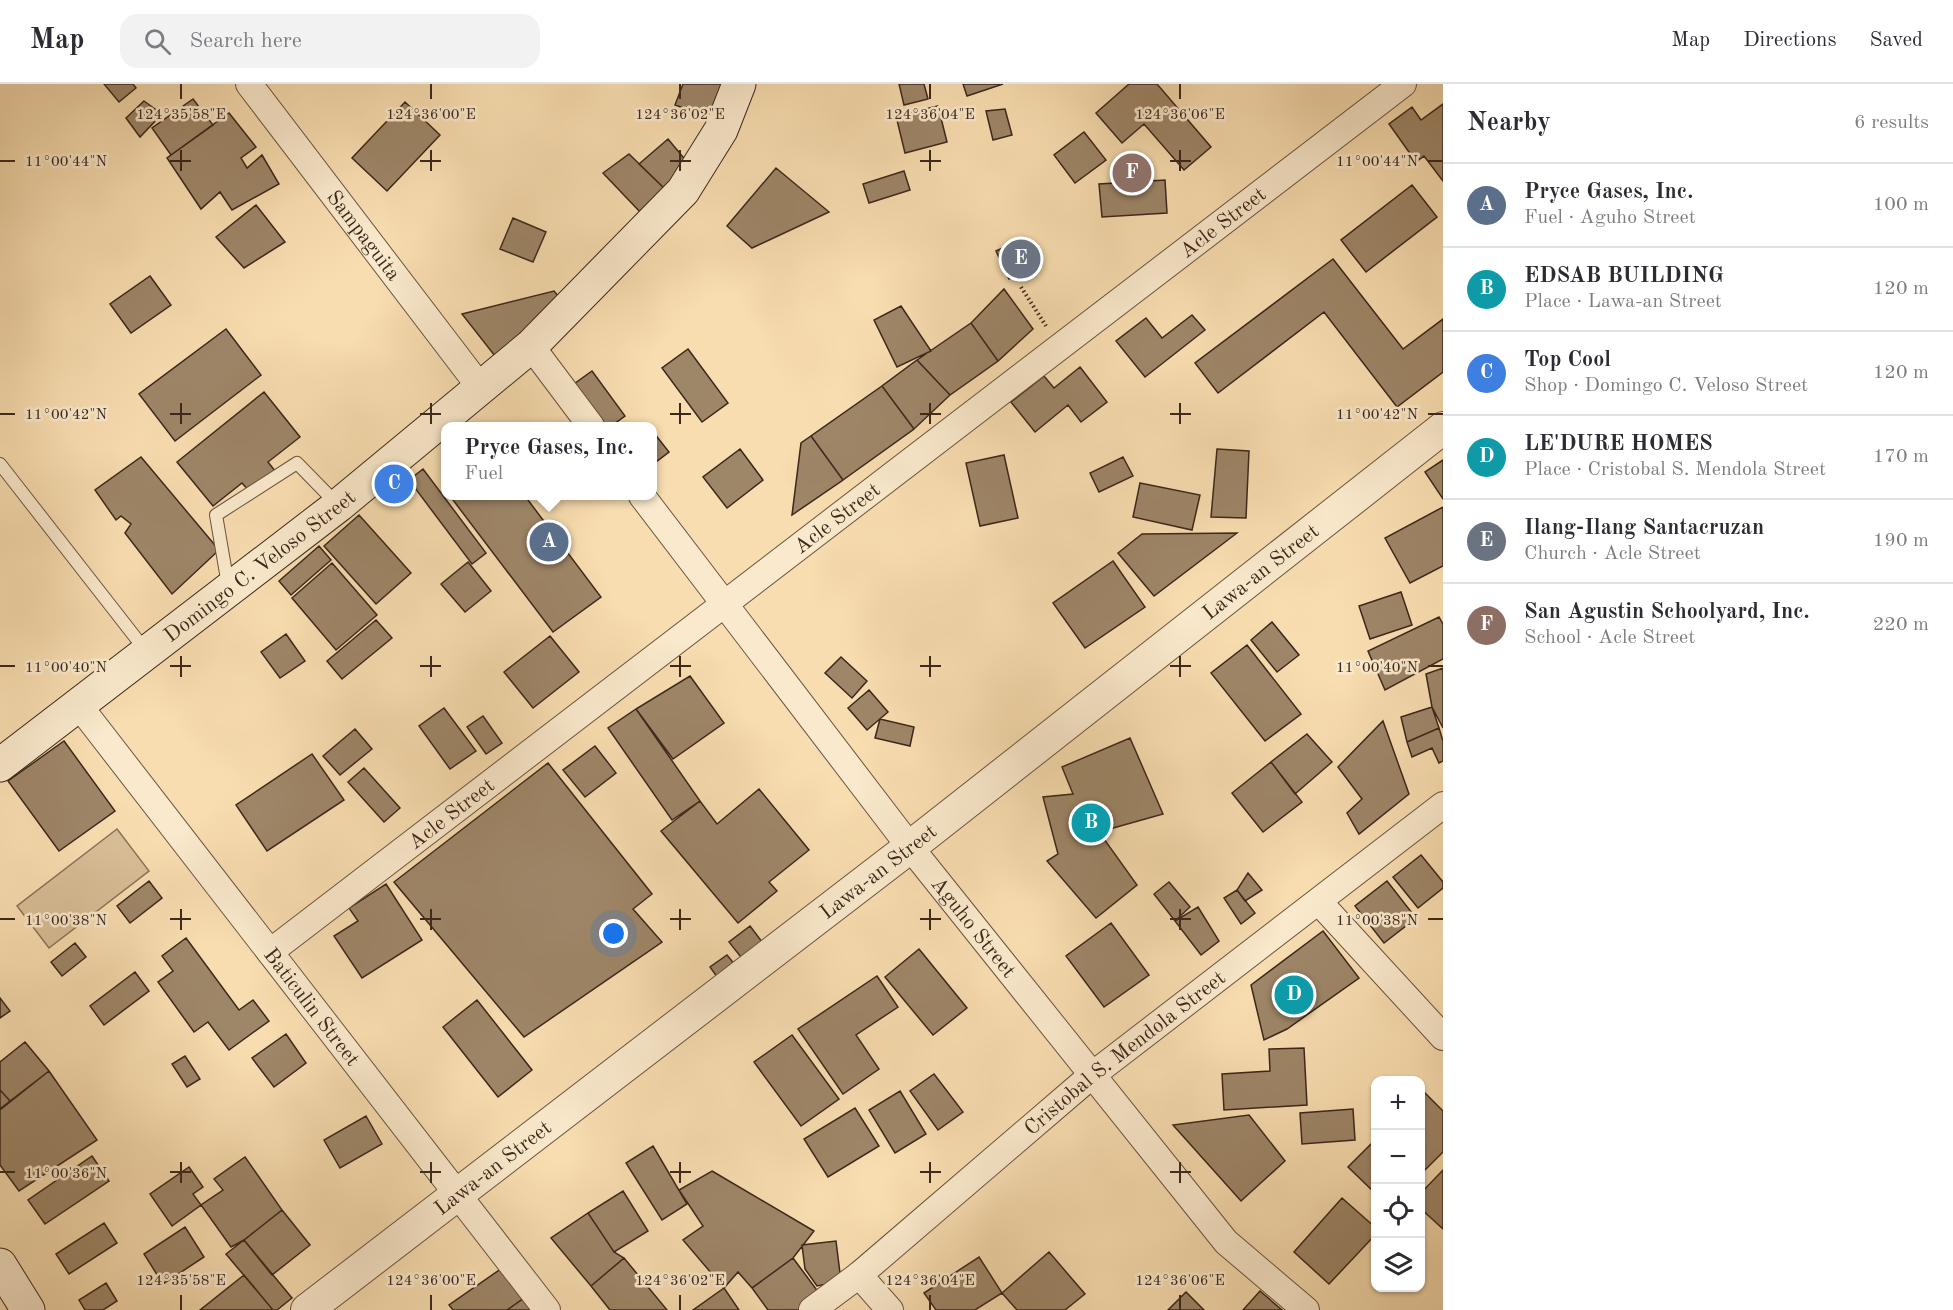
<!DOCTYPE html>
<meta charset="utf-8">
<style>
:root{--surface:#fff;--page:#f2f2f3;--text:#2b2b33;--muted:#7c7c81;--line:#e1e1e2;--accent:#d93025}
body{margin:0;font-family:"Old Standard TT",serif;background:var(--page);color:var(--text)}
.controls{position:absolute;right:18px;bottom:18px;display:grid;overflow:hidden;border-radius:12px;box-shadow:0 2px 4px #0004}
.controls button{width:54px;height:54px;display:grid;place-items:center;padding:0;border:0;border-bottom:2px solid var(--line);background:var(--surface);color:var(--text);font:30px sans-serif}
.you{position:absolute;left:614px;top:850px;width:21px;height:21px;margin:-15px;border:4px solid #fff;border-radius:50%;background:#1a73e8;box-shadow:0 0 0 9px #1a73e833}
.badge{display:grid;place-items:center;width:39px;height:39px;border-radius:50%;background:var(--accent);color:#fff;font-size:20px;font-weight:700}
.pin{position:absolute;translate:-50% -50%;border:3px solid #fff;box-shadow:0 2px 6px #0006}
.popup{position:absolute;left:441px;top:338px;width:216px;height:78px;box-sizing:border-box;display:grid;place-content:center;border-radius:12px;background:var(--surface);filter:drop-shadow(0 2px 4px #0005);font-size:20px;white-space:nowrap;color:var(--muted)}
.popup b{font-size:22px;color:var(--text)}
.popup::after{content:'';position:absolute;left:50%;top:100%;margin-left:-12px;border:12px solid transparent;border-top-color:var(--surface)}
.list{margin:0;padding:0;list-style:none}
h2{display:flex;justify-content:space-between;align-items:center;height:78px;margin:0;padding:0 24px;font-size:26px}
h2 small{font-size:20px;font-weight:400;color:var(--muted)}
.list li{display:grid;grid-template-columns:39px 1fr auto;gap:18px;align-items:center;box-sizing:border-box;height:84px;padding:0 24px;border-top:2px solid var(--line)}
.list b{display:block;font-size:22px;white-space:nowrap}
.list p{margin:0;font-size:20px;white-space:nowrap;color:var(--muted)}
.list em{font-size:20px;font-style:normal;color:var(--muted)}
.icon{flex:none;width:33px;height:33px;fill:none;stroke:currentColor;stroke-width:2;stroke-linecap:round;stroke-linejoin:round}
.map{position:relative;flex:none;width:1443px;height:1226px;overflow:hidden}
header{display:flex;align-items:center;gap:36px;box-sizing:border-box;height:84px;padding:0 30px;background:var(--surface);border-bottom:2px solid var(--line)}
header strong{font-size:28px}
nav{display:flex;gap:33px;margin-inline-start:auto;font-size:21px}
.search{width:420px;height:54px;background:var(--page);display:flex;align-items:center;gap:15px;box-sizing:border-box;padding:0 21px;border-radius:18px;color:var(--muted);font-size:22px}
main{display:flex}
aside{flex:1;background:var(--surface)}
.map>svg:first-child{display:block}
</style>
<header>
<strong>Map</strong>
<div class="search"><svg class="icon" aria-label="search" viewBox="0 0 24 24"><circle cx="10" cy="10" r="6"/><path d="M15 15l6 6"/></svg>Search here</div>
<nav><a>Map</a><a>Directions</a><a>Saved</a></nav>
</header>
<main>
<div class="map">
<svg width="1443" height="1226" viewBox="0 0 1443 1226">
<rect width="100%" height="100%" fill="#f8ddb0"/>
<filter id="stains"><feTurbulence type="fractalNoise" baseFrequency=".00333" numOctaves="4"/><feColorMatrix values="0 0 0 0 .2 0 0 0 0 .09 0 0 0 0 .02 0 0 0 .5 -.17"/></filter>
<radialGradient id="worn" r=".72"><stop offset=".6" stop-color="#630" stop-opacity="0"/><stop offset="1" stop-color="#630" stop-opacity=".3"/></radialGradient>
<path fill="#d8be97" stroke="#8a7259" stroke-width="1.5" d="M117,745L149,787L49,864L17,822Z"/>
<path fill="#9e8668" stroke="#3c271b" stroke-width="1.5" d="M104,0H133L136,4L119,18Z
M683,0H722L710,33L675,21Z
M899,0H924L928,15L904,21Z
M963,0H1003L967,12Z
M1129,0H1157L1211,63L1184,86L1144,40L1122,59L1096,29Z
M193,15L213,41L171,71L152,44Z
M144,17L162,30L140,53L126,34Z
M405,18L440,51L387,107L352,74Z
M1443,20V97L1424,72L1416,78L1389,40L1412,23L1421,36Z
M938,22L947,58L905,69L896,32Z
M1005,25L1012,51L993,56L986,27Z
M229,29L256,63L241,74L247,84L262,71L279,100L232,126L220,108L201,125L167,74Z
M1084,48L1106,76L1075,99L1054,71Z
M668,55L692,84L666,106L639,80Z
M629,70L666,106L641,129L603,89Z
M776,84L829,128L752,164L727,142Z
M904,87L910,106L869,119L863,100Z
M1165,96L1167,129L1102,133L1099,100Z
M1412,101L1437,133L1366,188L1341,156Z
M256,121L285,158L244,184L216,153Z
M513,134L546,148L533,178L500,165Z
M1023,155L1036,182L1009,195L996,167Z
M1333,175L1403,265L1443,235V288L1397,323L1324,228L1218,309L1195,279Z
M150,192L171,221L131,249L110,220Z
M1004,205L1033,245L998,277L971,239Z
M554,207L565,220L495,272L462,230Z
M901,222L931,267L897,283L874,236Z
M1192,231L1205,246L1145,293L1116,257L1146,234L1162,254Z
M971,239L998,277L950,311L917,276Z
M226,245L261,291L175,357L139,310Z
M688,265L728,319L702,338L662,284Z
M917,276L950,311L914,345L882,302Z
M1080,283L1107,318L1081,338L1068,321L1035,348L1011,318L1044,292L1054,304Z
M592,287L625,332L611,342H605L574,300Z
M882,302L914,345L843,396L811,352Z
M264,308L300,353L268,378L276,388L250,408L242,399L213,422L177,378Z
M654,349L669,368L652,381V350Z
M811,352L843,396L792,431L801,359Z
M740,365L763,396L727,424L703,393Z
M1217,365L1249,367L1246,434L1211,433Z
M1004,371L1018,434L980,442L966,379Z
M141,373L219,466L172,510L125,449L131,440L121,432L116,436L95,406Z
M1123,373L1133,392L1099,408L1090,389Z
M1443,376V415L1425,388Z
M423,385L486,469L472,480L409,396Z
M1140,399L1200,411L1192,446L1133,433Z
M450,412H525L601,513L553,548Z
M1443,423V482L1410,499L1385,454Z
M359,431L411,489L376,520L324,462Z
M1237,449L1154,512L1118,469L1142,450Z
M319,462L331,476L291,511L279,497Z
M1113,477L1145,523L1085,564L1053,519Z
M468,478L491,507L465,528L441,500Z
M332,479L377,531L336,566L292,514Z
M1401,508L1412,541L1370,555L1359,522Z
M1439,533L1443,540V575L1385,606L1368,567Z
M376,536L392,554L342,595L327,577Z
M1272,538L1299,571L1277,588L1251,556Z
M286,550L305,577L280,594L261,568Z
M550,552L579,588L533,624L504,588Z
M1247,561L1301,630L1265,657L1211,589Z
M841,573L867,597L852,614L825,589Z
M1443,584V644L1432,623L1426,590Z
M690,592L724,639L673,675L636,625Z
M869,606L888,628L867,646L848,624Z
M1432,623L1439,644L1407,658L1401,633Z
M444,624L476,667L450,685L419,642Z
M636,625L700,717L672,736L608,644Z
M483,632L502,659L486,670L467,643Z
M880,635L914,643L910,662L875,654Z
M1383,637L1409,710L1359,750L1347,729L1362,715L1338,683Z
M1439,644L1443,657V677L1439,679L1432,664L1412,673L1407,658Z
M355,645L372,665L340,691L323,672Z
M1307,650L1332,678L1295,710L1271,678Z
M1130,654L1163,730L1099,748L1137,801L1096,834L1047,777L1058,770L1043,713L1073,710L1062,683Z
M64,657L115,727L59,767L8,697Z
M595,662L616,689L585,713L563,686Z
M312,670L344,716L267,767L236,721Z
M1271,678L1302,718L1263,748L1232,709Z
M548,679L652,810L633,825L662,858L524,953L394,798Z
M364,684L400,724L384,738L348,698Z
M759,705L809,766L769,798L777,807L738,839L661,747L700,717L717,740Z
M1421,771L1443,798V804L1418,824L1393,793Z
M1248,789L1262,806L1245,817L1237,806Z
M149,797L162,814L130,839L117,822Z
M1387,797L1416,834L1384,859L1355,822Z
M1169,798L1190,823L1175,837L1154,810Z
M386,800L422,856L362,894L334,852L358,837L349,824Z
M1237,806L1255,829L1241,840L1224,814Z
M1198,823L1219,857L1201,871L1175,837Z
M1111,839L1149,891L1104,923L1066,872Z
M750,842L769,867L748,882L729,858Z
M1323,847L1359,894L1287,945L1264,956L1251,901Z
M186,854L239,926L253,916L269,937L229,966L208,938L194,948L158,898L173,887L162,872Z
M75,859L86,873L62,892L51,878Z
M919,865L967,924L933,951L885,893Z
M727,871L740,887L722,900L710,883Z
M135,888L149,907L104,941L90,922Z
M877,892L898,923L856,951L879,985L843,1010L798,945Z
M0,914L10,927L0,934Z
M477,916L532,986L498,1013L443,943Z
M286,950L306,979L274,1003L252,974Z
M792,951L839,1015L801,1042L754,978Z
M25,958L49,987L10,1017L0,1006V978Z
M1304,964L1307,1021L1224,1026L1222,990L1270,987L1269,965Z
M185,972L200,995L187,1003L172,980Z
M49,987L97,1056L19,1107L0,1081V1026Z
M934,990L963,1028L938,1046L910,1007Z
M0,1006L10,1017L0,1025Z
M900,1007L926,1050L895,1069L869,1026Z
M1423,1007L1443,1027V1068L1420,1091V1010Z
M855,1024L879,1062L828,1093L804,1055Z
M1353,1025L1355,1056L1302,1060L1300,1029Z
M1249,1031L1285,1077L1241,1117L1173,1041Z
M366,1032L382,1060L340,1084L324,1056Z
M1376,1055V1110L1348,1083Z
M653,1062L687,1120L662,1136L626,1079Z
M92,1072L109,1097L45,1140L28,1116Z
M245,1073L282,1126L244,1156L231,1163L201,1121L223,1106L214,1095Z
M189,1083L203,1103L193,1110L201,1121L172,1142L150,1110Z
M1443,1086V1145L1420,1124V1110Z
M712,1087L814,1147L793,1174L752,1204L738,1188L724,1204L683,1156L703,1142L679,1106Z
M623,1107L648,1147L614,1168L588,1129Z
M1342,1114L1376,1144V1150L1329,1200L1294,1168Z
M282,1126L310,1161L272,1191L244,1156Z
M588,1129L614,1168L624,1174L591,1202L551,1154Z
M104,1139L117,1159L69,1190L56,1170Z
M185,1143L204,1173L163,1200L144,1170Z
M244,1156L292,1214L277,1226H273L226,1170Z
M836,1157L841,1197L817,1202L805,1185L802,1161Z
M1049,1168L1085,1210L1065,1226H1017L1002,1209Z
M979,1173L1002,1209L975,1226H936L924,1209Z
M624,1174L667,1226H610L591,1202Z
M793,1174L822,1213L805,1226H768L752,1204Z
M505,1182L524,1214L507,1226H453L449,1221Z
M244,1191L273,1226H200Z
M106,1199L117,1217L103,1226H85L79,1216Z
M724,1204L739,1226H693Z
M1260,1207L1282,1226H1243Z
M1186,1208L1204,1226H1168Z
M524,1214L533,1226H507Z"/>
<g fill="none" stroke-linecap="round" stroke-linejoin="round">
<defs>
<path id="service" d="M0,380L146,567
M228,501L216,431L297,379L338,421"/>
<g id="minor">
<path id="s1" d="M249,0L480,303"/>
<path d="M531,262L591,342"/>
<path id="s2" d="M642,412L910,763L1226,1158L1306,1226"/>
<path id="s3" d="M77,619L547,1226"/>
<path d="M1319,818L1443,953"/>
<path id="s4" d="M270,868L1403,0"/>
<path d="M859,1191L890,1226"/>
<path id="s5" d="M812,1226L859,1191L1091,992L1443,721"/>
</g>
<g id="tertiary">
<path id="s6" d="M307,1226L910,763L1443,344"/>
</g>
<g id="secondary">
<path id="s7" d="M0,681L339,421L531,262L683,107L721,46L739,0"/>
<path d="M0,1181L28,1226"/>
</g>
</defs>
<use href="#service" stroke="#6b5440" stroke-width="14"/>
<use href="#minor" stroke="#6b5440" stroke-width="28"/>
<use href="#tertiary" stroke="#6b5440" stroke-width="34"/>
<use href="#secondary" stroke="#3c271b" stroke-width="35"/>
<path stroke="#3c271b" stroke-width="4" stroke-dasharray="1.5 3" stroke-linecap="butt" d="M1021,203L1046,242"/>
<use href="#service" stroke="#fae9cc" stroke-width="12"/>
<use href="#minor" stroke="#fae9cc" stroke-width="26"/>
<use href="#tertiary" stroke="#fae9cc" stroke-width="32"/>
<use href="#secondary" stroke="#fae9cc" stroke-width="33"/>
</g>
<path fill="none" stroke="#3c271b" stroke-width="2" d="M181,0V15M431,0V15M680,0V15M930,0V15M1180,0V15M181,66V87M431,66V87M680,66V87M930,66V87M1180,66V87M0,77H15M170,77H191M420,77H441M670,77H691M920,77H941M1170,77H1191M1428,77H1443M181,319V340M431,319V340M680,319V340M930,319V340M1180,319V340M0,330H15M170,330H191M420,330H441M670,330H691M920,330H941M1170,330H1191M1428,330H1443M181,572V593M431,572V593M680,572V593M930,572V593M1180,572V593M0,582H15M170,582H191M420,582H441M670,582H691M920,582H941M1170,582H1191M1428,582H1443M181,825V846M431,825V846M680,825V846M930,825V846M1180,825V846M0,835H15M170,835H191M420,835H441M670,835H691M920,835H941M1170,835H1191M1428,835H1443M181,1078V1099M431,1078V1099M680,1078V1099M930,1078V1099M1180,1078V1099M0,1088H15M170,1088H191M420,1088H441M670,1088H691M920,1088H941M1170,1088H1191M181,1211V1226M431,1211V1226M680,1211V1226M930,1211V1226M1180,1211V1226"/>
<g text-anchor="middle" stroke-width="5" stroke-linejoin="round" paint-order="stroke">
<g font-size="21" fill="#3c271b" stroke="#fae9cc">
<text dy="7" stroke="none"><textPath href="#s4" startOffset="1200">Acle Street</textPath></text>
<text dy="7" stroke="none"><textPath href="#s1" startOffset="190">Sampaguita</textPath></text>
<text dy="7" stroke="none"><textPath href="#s4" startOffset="714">Acle Street</textPath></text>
<text dy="7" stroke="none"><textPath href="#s7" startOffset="327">Domingo C. Veloso Street</textPath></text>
<text dy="7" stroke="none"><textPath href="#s6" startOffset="1206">Lawa-an Street</textPath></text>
<text dy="7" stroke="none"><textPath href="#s4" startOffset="228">Acle Street</textPath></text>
<text dy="7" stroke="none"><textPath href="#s6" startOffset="720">Lawa-an Street</textPath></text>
<text dy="7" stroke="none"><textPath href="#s2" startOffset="544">Aguho Street</textPath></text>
<text dy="7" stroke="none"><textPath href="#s3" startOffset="384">Baticulin Street</textPath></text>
<text dy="7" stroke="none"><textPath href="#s5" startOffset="405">Cristobal S. Mendola Street</textPath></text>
<text dy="7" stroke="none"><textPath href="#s6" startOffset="234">Lawa-an Street</textPath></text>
</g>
</g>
<g font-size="15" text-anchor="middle" fill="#3c271b" stroke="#fae9cc" stroke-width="5" stroke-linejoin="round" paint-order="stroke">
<text x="181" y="35">124°35'58"E</text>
<text x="431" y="35">124°36'00"E</text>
<text x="680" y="35">124°36'02"E</text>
<text x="930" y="35">124°36'04"E</text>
<text x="1180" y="35">124°36'06"E</text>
<text x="66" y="82">11°00'44"N</text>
<text x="1377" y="82">11°00'44"N</text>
<text x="66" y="335">11°00'42"N</text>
<text x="1377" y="335">11°00'42"N</text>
<text x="66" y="588">11°00'40"N</text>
<text x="1377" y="588">11°00'40"N</text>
<text x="66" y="841">11°00'38"N</text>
<text x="1377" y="841">11°00'38"N</text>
<text x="66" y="1094">11°00'36"N</text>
<text x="181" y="1201">124°35'58"E</text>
<text x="431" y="1201">124°36'00"E</text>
<text x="680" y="1201">124°36'02"E</text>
<text x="930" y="1201">124°36'04"E</text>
<text x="1180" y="1201">124°36'06"E</text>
</g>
<rect width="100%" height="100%" filter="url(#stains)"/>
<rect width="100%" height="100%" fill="url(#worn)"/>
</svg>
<div class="controls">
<button>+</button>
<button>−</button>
<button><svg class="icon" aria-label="locate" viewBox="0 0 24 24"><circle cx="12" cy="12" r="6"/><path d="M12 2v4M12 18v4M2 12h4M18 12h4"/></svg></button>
<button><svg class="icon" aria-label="layers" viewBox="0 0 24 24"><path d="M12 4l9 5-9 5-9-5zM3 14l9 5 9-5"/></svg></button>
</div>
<div class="you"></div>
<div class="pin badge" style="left:549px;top:458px;background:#5c6f8a">A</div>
<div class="popup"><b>Pryce Gases, Inc.</b>Fuel</div>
<div class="pin badge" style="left:1091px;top:739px;background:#0f9aa8">B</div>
<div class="pin badge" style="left:394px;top:400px;background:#3f7fe0">C</div>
<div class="pin badge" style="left:1294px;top:911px;background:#0f9aa8">D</div>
<div class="pin badge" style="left:1021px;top:175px;background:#6b7280">E</div>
<div class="pin badge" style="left:1132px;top:89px;background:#8d6e63">F</div>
</div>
<aside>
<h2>Nearby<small>6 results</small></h2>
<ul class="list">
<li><span class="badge" style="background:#5c6f8a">A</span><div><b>Pryce Gases, Inc.</b><p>Fuel · Aguho Street</p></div><em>100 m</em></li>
<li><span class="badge" style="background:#0f9aa8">B</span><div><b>EDSAB BUILDING</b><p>Place · Lawa-an Street</p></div><em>120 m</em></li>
<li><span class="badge" style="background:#3f7fe0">C</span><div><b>Top Cool</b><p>Shop · Domingo C. Veloso Street</p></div><em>120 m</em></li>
<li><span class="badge" style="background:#0f9aa8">D</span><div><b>LE'DURE HOMES</b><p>Place · Cristobal S. Mendola Street</p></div><em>170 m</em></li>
<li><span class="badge" style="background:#6b7280">E</span><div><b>Ilang-Ilang Santacruzan</b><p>Church · Acle Street</p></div><em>190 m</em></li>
<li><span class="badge" style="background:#8d6e63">F</span><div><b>San Agustin Schoolyard, Inc.</b><p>School · Acle Street</p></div><em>220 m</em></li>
</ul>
</aside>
</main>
